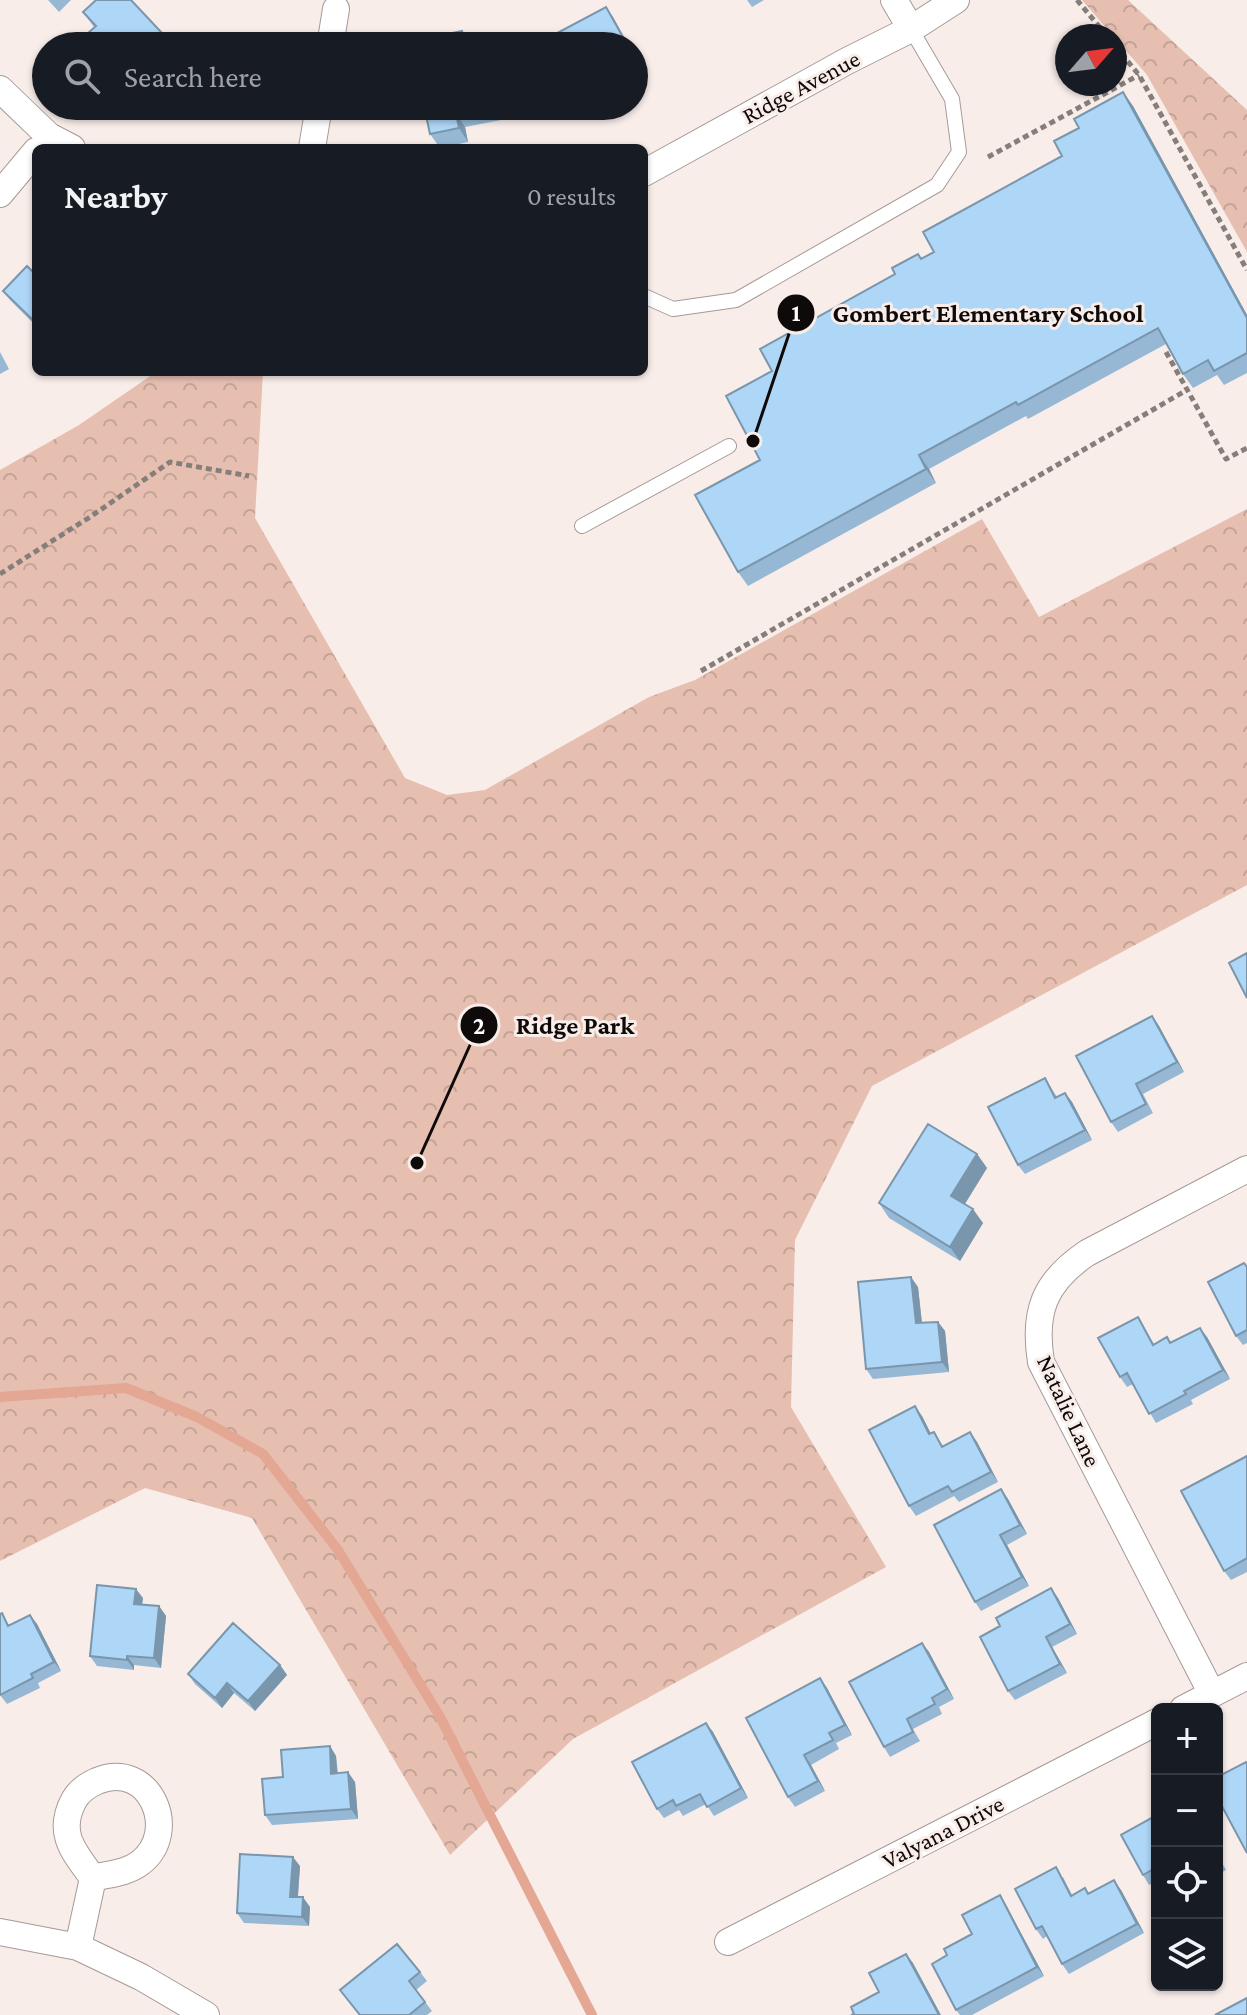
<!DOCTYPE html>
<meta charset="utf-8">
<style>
:root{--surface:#171b24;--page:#242831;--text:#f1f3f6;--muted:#9ea1a6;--line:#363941}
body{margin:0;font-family:"Crimson Pro",serif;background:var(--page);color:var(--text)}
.controls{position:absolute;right:24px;bottom:24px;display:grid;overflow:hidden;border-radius:12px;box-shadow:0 2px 6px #0004}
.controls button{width:72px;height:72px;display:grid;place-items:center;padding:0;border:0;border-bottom:2px solid var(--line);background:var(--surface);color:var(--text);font:40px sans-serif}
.compass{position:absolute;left:1055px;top:24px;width:72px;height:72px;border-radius:50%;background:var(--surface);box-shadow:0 2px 6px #0004;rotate:62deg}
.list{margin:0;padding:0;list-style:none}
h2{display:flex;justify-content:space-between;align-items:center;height:104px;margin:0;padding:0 32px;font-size:34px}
h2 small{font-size:26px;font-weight:400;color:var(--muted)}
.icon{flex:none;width:44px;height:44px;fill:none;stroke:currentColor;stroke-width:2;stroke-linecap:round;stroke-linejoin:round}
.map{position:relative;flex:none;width:1247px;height:2015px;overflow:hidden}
.search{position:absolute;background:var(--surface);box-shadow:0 2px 6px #0004;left:32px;top:32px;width:616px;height:88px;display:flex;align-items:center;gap:20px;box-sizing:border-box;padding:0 28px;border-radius:44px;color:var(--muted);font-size:30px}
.panel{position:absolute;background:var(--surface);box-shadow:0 2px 6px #0004;left:32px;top:144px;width:616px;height:232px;border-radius:12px}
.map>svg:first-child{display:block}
</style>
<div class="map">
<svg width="1247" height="2015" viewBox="0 0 1247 2015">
<defs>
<pattern id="park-crowns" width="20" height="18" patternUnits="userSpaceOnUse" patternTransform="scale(2)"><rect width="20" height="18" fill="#e6bfb1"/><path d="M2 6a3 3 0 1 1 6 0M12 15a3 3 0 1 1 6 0" fill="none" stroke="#c4a397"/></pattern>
</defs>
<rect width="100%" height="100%" fill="#f9ede9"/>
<path fill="url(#park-crowns)" d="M1082,0H1128L1247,110V252L1147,75Z
M156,372H263L255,518L405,778L447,795L485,790L649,697L695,680L982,519L1039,617L1247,509V885L872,1086L795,1240L791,1407L886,1567L573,1739L450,1855L252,1518L145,1488L0,1561V470L79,425Z"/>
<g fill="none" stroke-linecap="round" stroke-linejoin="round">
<path stroke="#e3a793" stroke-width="10" d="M0,1397L126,1388L197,1417L263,1454L338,1550L439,1715L592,2015"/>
<defs>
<path id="lane" d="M644,296L673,309L736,300L937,185L959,152L952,99L911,29
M582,526L729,446"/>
<path id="street" d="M894,0L911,29
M330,46L336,9
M0,89L49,136L72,148
M312,148L319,106
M644,173L847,61L911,29L956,0
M0,194L36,151
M1212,1694L1041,1362C1033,1312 1044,1282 1087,1253L1247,1169
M1183,1709L1247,1676
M0,1932L78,1947L141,1977L206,2015
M728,1942L1157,1722
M78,1947L93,1878C109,1874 127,1873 140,1863C181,1832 150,1759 97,1781C88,1785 79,1791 74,1800C56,1833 74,1852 93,1878"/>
</defs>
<use href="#lane" stroke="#a59a97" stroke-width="16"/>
<use href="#street" stroke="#a59a97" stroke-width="28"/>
<path stroke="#867e7b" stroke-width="5" stroke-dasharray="6 4" stroke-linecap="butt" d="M1077,0L1107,36
M1115,46L1139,75L1247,270
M988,157L1139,75
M1166,352L1226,459L1247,448
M0,574L90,517L170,462L249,476
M701,671L1187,390"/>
<use href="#lane" stroke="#fff" stroke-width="14"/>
<use href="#street" stroke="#fff" stroke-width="26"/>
</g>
<path fill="#96b8d4" d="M48,0H71L59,12Z
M747,0H764L752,7Z
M83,12L161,32L168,41L163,46H99L88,33L94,27Z
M1123,92L1133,106L1247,315V373L1224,385L1217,375L1193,388L1183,374L1166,344L1028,419L1026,416L929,469L936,483L748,586L738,572L760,460L772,371L895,274L934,252L1062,156L1079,128Z
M424,106H508L511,118L465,127L468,142L440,148L430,134Z
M36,275V326L10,300L3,291Z
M0,352L9,369L0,374Z
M1152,1016L1159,1026L1184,1072L1143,1094L1153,1113L1118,1132L1111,1122Z
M1045,1078L1057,1097L1065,1093L1072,1102L1092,1140L1025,1174L1018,1165Z
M977,1154L987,1168L965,1204L983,1223L960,1261L889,1218L879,1203Z
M1247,1267V1343L1243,1345L1236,1336Z
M918,1287L922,1323L938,1322L945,1331L949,1372L873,1379L866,1369Z
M1138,1317L1154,1344L1167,1337L1171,1343L1207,1337L1230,1379L1191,1400L1193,1404L1156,1423L1133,1384L1127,1387L1120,1377Z
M922,1416L931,1434L934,1432L943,1446L970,1432L977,1442L998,1482L959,1502L954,1496L916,1516L909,1506Z
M1247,1456V1572L1231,1580L1224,1571Z
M1001,1489L1008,1499L1027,1534L1007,1545L1029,1586L981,1611L975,1602Z
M1051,1588L1058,1598L1077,1634L1052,1647L1067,1673L1015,1700L1008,1691L1000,1626Z
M143,1598L142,1604L159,1606L166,1616L161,1668L134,1665V1670L97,1666L90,1656Z
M30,1615L37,1624L61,1671L38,1683L40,1688L7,1704L0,1695L10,1625Z
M922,1643L929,1652L954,1699L939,1707L942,1714L913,1729L920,1741L890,1757L884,1747Z
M280,1665L287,1675L255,1711L234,1693L222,1708L195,1684L188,1674Z
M820,1678L827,1688L852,1735L836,1743L839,1749L811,1765L825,1791L795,1807L788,1797Z
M706,1723L713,1732L748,1798L714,1816L706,1804L683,1816L679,1810L664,1818L657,1809Z
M330,1746L336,1756L338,1773L355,1782L358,1819L272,1825L265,1815L283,1777Z
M1157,1815V1881L1149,1885L1143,1875Z
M1217,1854L1226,1870L1217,1875Z
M300,1866L298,1897L310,1907L309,1926L244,1923L237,1913Z
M1063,1877L1072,1895L1121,1890L1144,1933L1069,1974L1062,1964L1047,1936L1043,1939L1036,1929Z
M1006,1905L1044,1976L972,2015H960L956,2010L947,1955Z
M420,1972L427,1981L416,1990L432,2011L427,2015H359L340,1990Z"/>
<path fill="#7a96ac" d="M606,7L613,17L629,46H628Z
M462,31L472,45V46H466Z
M1123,92L1133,106L1247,315V318Z
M503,106H508L511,118Z
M456,113L465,127L468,142L459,128Z
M919,455L929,469L936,483L926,469Z
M1152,1016L1159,1026L1184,1072L1177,1062Z
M1065,1093L1072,1102L1092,1140L1085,1130Z
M977,1154L987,1168L961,1210L951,1196Z
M973,1209L983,1223L960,1261L950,1247Z
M911,1277L918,1287L923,1333L916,1323Z
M938,1322L945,1331L949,1372L942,1362Z
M1200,1328L1207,1337L1230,1379L1223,1370Z
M915,1406L922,1416L936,1444L929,1434Z
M970,1432L977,1442L998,1482L991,1472Z
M1001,1489L1008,1499L1027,1534L1020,1525Z
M1000,1535L1007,1545L1029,1586L1022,1577Z
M1051,1588L1058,1598L1077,1634L1070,1624Z
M136,1589L143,1598L141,1613L134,1604Z
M159,1606L166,1616L161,1668L154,1658Z
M30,1615L37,1624L61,1671L54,1662Z
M1046,1637L1052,1647L1067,1673L1060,1664Z
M922,1643L929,1652L954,1699L947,1689Z
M127,1656L134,1665V1670L127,1660Z
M280,1665L287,1675L255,1711L248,1701Z
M820,1678L827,1688L852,1735L845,1725Z
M227,1683L234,1693L222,1708L215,1698Z
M706,1723L713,1732L748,1798L741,1788Z
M330,1746L336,1756L338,1783L331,1774Z
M804,1755L811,1765L825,1791L818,1781Z
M348,1772L355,1782L358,1819L351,1809Z
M293,1857L300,1866L297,1907L290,1897Z
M1114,1880L1121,1890L1144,1933L1137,1924Z
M1000,1895L1006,1905L1044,1976L1037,1967Z
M303,1897L310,1907L309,1926L302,1917Z
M906,1954L913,1963L941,2015H939Z"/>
<path fill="#aed6f6" stroke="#7a96ac" stroke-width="2" d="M96,0H131L161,32L146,46H101L88,33L96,26L83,12Z
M606,7L628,46H550L546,39Z
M462,31L466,46H412L411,42Z
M1123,92L1247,318V353L1214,371L1208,360L1183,374L1158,328L1018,405L1016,402L919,455L926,469L738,572L695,495L760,460L726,396L772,371L760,349L895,274L892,268L918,254L921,259L934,252L923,232L1062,156L1054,141L1079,128L1074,119Z
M424,106H489L456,113L459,128L430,134Z
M27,266L36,275V323L3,291Z
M1247,953V998L1229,963Z
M1152,1016L1177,1062L1136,1084L1146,1104L1111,1122L1076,1056Z
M1045,1078L1055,1098L1065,1093L1085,1130L1018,1165L988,1107Z
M928,1124L977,1154L951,1196L973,1209L950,1247L879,1203Z
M1244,1263L1247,1267V1330L1236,1336L1208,1282Z
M911,1277L916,1323L938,1322L942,1362L866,1369L858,1282Z
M1138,1317L1153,1345L1167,1337L1170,1343L1200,1328L1223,1370L1184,1391L1186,1394L1149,1414L1127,1373L1120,1377L1098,1338Z
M915,1406L929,1434L934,1432L942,1447L970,1432L991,1472L952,1492L948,1486L909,1506L869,1430Z
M1247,1456V1558L1224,1571L1181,1491Z
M1001,1489L1020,1525L1000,1535L1022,1577L975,1602L934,1525Z
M97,1585L136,1589L134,1604L159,1606L154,1658L127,1656V1660L90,1656Z
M1051,1588L1070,1624L1046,1637L1060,1664L1008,1691L980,1637L1000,1626L996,1618Z
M2,1613L8,1626L30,1615L54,1662L31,1674L33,1678L0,1695V1614Z
M233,1623L280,1665L248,1701L227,1683L215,1698L188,1674Z
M922,1643L947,1689L932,1698L935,1704L907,1719L913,1732L884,1747L849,1682Z
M820,1678L845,1725L829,1733L833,1740L804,1755L818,1781L788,1797L746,1718Z
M706,1723L741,1788L707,1807L700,1794L676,1806L673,1800L657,1809L632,1762Z
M330,1746L331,1774L348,1772L351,1809L265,1815L262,1779L283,1777L281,1750Z
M1246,1762L1247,1764V1853L1217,1797V1777Z
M1157,1815V1881L1152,1870L1143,1875L1121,1835Z
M240,1854L293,1857L290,1897H303L302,1917L237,1913Z
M1056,1867L1071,1896L1085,1888L1088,1894L1114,1880L1137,1924L1062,1964L1042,1926L1036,1929L1015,1889Z
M1000,1895L1037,1967L956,2010L932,1964L947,1955L944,1949L972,1934L962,1915Z
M397,1944L420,1972L409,1981L425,2002L409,2015H360L340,1990Z
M906,1954L939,2015H851L854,2014L851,2007L879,1992L869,1973Z
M1247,1998V2015H1215Z"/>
<g text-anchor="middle" stroke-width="6" stroke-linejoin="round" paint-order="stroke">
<g font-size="24" fill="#0e0a09" stroke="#f9ede9">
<text transform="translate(801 87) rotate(-28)" y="8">Ridge Avenue</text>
<text transform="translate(1069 1411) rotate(65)" y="8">Natalie Lane</text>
<text transform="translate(943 1832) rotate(-27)" y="8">Valyana Drive</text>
</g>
</g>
<path fill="none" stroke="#0e0a09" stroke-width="3" d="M753 441L796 313M417 1163L479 1025"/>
<g fill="#0e0a09" stroke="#f9ede9" stroke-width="3">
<circle cx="753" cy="441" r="8"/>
<circle cx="417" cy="1163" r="8"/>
<circle cx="796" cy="313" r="20"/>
<circle cx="479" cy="1025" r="20"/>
</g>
<g font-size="24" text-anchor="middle" font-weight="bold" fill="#fff">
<text x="796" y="321">1</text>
<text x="479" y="1034">2</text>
</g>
<g font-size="26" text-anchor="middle" font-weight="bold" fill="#0e0a09" stroke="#f9ede9" stroke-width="6" stroke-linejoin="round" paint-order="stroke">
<text x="988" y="322">Gombert Elementary School</text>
<text x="575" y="1034">Ridge Park</text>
</g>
</svg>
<div class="controls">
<button>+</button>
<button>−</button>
<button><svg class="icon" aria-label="locate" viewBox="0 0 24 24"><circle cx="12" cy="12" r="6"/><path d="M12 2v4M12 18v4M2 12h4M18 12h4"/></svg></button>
<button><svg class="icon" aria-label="layers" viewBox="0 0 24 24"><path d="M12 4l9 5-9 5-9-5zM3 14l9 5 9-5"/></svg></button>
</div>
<svg class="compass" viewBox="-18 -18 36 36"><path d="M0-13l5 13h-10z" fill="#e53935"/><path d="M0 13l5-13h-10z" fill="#9ea1a6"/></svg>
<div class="search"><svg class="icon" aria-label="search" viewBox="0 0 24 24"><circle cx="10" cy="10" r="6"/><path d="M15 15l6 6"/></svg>Search here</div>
<section class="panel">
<h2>Nearby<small>0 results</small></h2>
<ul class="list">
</ul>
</section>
</div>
